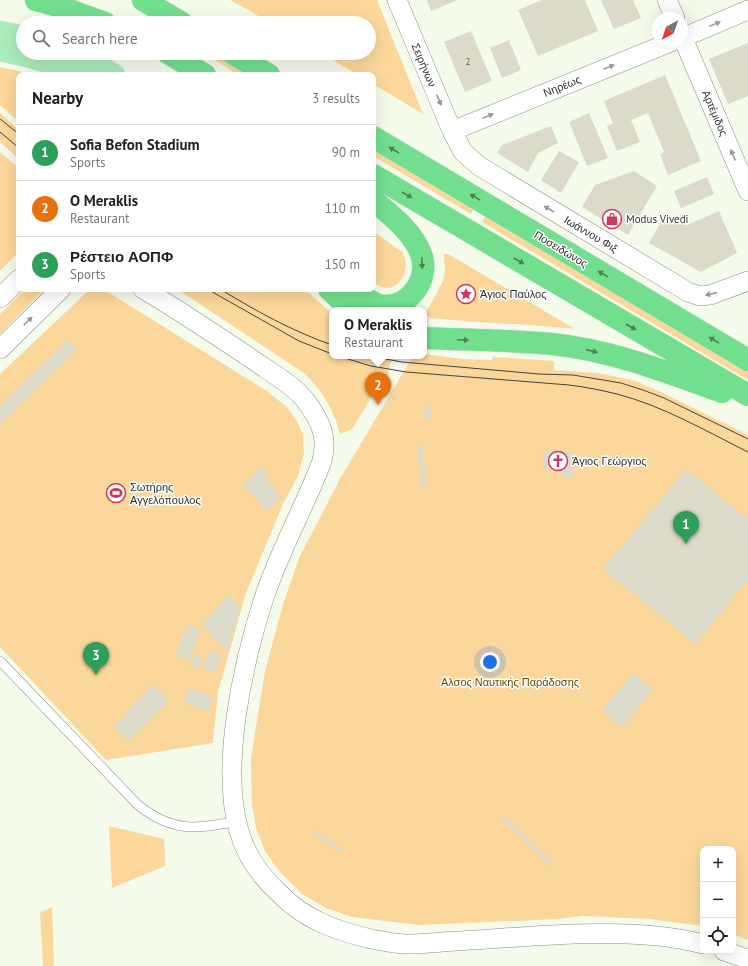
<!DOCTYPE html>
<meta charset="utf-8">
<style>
:root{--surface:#fff;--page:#f6f6f6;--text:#222;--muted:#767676;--line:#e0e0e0;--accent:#c93a60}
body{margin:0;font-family:"PT Sans",sans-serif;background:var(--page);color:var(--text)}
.controls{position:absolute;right:12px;bottom:12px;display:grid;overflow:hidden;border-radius:8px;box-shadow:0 4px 16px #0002}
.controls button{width:36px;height:36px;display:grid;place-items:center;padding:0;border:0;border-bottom:1px solid var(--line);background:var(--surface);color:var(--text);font:20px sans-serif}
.compass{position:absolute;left:652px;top:12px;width:36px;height:36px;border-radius:50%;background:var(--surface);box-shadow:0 4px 16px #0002;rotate:220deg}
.you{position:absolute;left:490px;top:662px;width:14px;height:14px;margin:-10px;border:3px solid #fff;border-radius:50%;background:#1a73e8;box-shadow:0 0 0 6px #1a73e833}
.badge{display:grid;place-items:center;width:26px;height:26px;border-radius:50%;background:var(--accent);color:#fff;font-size:13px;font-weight:700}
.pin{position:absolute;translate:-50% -33px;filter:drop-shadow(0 1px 2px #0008)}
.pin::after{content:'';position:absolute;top:21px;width:14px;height:12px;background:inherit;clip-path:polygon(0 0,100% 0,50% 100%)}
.popup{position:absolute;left:329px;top:307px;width:98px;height:52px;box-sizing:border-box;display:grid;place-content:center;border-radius:8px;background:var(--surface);filter:drop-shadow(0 1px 3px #0005);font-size:13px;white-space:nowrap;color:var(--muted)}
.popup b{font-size:15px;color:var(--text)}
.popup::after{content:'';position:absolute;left:50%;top:100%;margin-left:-8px;border:8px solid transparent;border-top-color:var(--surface)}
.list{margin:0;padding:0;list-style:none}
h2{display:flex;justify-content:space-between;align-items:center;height:52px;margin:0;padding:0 16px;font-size:17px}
h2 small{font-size:13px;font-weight:400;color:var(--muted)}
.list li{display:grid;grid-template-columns:26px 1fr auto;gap:12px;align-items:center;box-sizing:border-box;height:56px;padding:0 16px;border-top:1px solid var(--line)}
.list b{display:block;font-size:15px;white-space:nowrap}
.list p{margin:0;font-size:13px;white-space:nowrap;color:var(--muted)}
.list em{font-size:13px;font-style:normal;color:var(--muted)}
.icon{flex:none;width:22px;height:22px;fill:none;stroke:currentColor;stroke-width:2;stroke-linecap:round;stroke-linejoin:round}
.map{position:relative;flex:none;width:748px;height:966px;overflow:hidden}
.search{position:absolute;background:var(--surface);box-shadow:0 4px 16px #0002;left:16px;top:16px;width:360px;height:44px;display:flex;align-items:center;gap:10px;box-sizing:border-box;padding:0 14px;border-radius:22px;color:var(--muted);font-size:15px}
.panel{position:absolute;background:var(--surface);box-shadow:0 4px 16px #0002;left:16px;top:72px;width:360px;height:220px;border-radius:8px}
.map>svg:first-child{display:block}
</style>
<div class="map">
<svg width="748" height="966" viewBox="0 0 748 966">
<rect width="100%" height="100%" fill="#f4fbeb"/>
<path fill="#fbd79b" d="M230,0H377L423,114L373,84V75H358L321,53H369V23H271Z
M204,53H214L251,75H238Z
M0,67L38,75H19V122L0,105Z
M0,113L19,130V159L0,142Z
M373,147L475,207L471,214L373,156Z
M0,152L19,168V252L0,271Z
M487,214L748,369V380L482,222Z
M373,231L402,252C414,270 395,301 373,282Z
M444,254H448L575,329C527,324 479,323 431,318L425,315L443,281L445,272Z
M25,289H45L0,334V314Z
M93,289H103L267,391L288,408L297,421L303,435L304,453L298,476L283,504L246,593L218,692L213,743L106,760L0,647V374L87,292Z
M177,289H305L332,314V356H392L387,380H382L380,383L352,429L340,434C334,409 322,391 304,373Z
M424,354L462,359L492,360L493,357L554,361V370L597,373L633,380L663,393L748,435V940L733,934V849H703V926L650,919L582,916L558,919L419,925L352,917L326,908L302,894L278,870L265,851L256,828L252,805L251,758L265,671L284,601L300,556L341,477L413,356H424Z
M109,826L164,839L165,866L112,888Z
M52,907L54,966H43L40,913Z"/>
<path fill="#dcdbca" d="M427,0H458L431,11Z
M542,0H585L598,31L538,56L518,10Z
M601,0H633L641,18L614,29Z
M471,31L492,81L465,92L444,42Z
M509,40L521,70L502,78L490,48Z
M748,43V96L728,104L709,59Z
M665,75L701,161L668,175L660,154L664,152L648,113L631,120L640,142L617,151L607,126L613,123L604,101Z
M589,113L608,158L587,166L569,122Z
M551,126L558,143L538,153L528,172L497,153L502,145Z
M559,151L579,162L561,193L541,180Z
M634,171L657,186L628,235L582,207L595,185Z
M707,177L714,194L681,208L674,191Z
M719,211L737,253L701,272L649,243L666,213L687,225Z
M67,340L77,349L0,424V406Z
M425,406L432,407L430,420L423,418Z
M418,446H423L422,466H427L425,488L420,487L422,466L417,465Z
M543,451H574L573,478H562V470H543Z
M262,466L268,473L264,477L282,497L267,511L242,485Z
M686,469L748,519V579L695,644L603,569Z
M229,594L240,609L227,653L202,624Z
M188,624L201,630L189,660L175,655Z
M210,650L222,655L215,673L203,669Z
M196,654L204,659L198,670L189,665Z
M633,673L653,689L622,727L602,710Z
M153,684L169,700L129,742L113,727Z
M188,688L213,696L208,711L183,703Z
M505,816L553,863L550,866L502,819Z
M313,830L343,849L341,853L311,833Z"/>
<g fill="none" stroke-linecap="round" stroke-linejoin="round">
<defs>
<path id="lane" d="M0,661L138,805C172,832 196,830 237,821"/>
<path id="street" d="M397,0L452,131L463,152L479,166L688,292L700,296L710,295L748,281
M667,0L675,18
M682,36L748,191
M682,38L748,10
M452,131L671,42
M143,289C179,310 214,334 249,357C265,369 293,384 305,400C321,421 329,438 321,464C303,510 278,554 263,601C243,664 220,766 239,831C246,856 261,877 280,894C305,920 337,931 371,939C383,941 395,944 407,944C423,944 440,942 456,941C534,937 628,925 703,944
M0,298L19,279
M0,349L61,289
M724,951L748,959"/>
<path id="primary" d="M0,32L23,37
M0,50C28,56 54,62 80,75
M73,53L114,75"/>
<path id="highway" d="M36,0L61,7L105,23
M143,0L182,23
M168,53L205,75
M232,53L269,75
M373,137L748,360
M373,175L748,395
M329,289L351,310
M357,289C363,295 370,303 379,305C407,311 431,280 421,254C413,232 391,215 373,200
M424,338C466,340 510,340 552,344C611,350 667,372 722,392"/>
</defs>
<use href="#lane" stroke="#888f80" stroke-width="10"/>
<use href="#street" stroke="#888f80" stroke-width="20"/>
<use href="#primary" stroke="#dededd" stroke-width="23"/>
<use href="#highway" stroke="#dededd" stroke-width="23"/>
<use href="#lane" stroke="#fff" stroke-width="9"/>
<use href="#street" stroke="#fff" stroke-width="19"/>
<use href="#primary" stroke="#aaecbb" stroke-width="22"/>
<use href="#highway" stroke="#72df8e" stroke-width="22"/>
<path stroke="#44463f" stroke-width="1" d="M0,119L19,134
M0,132L19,148
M207,289L299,341L332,354
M220,289C256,311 292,331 332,345
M338,356L371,366L406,372L569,385C585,387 601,390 617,394C663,406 706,431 748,452
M369,356L402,362L539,374L573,375L621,383L643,390L664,398L748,439"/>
</g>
<defs><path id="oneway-solid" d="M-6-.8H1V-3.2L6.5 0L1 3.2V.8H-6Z"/></defs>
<g fill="#969894">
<use href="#oneway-solid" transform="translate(715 24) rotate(-22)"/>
<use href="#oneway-solid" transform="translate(609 67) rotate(-22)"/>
<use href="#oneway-solid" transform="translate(439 100) rotate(67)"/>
<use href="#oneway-solid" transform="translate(488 116) rotate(-22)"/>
<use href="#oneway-solid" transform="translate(733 155) rotate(-113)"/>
<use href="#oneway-solid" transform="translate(549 209) rotate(-149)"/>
<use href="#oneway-solid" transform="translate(711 294) rotate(167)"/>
<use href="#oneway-solid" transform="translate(28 321) rotate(-45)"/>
</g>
<g fill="#4d7f57">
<use href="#oneway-solid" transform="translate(394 150) rotate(-149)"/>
<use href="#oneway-solid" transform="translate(407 195) rotate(30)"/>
<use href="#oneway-solid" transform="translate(475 197) rotate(-149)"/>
<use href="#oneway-solid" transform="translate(519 261) rotate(30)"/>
<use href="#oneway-solid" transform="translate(422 263) rotate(87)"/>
<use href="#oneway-solid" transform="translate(603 274) rotate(-149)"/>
<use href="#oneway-solid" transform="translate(631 327) rotate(30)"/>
<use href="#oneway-solid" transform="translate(463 340) rotate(3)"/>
<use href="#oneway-solid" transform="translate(714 340) rotate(-149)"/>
<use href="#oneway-solid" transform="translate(592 351) rotate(13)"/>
</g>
<defs>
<symbol id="shop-ring" viewBox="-11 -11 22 22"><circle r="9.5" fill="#fff" stroke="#c93a60" stroke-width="1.5"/><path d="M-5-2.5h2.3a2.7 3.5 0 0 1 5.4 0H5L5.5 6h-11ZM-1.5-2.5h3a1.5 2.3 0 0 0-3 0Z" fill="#c93a60"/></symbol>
<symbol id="sight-ring" viewBox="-11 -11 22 22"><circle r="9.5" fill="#fff" stroke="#c93a60" stroke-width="1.5"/><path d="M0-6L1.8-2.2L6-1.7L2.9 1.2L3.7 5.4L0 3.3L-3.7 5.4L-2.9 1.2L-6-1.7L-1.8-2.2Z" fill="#c93a60"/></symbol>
<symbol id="church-ring" viewBox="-11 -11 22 22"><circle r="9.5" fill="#fff" stroke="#c93a60" stroke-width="1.5"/><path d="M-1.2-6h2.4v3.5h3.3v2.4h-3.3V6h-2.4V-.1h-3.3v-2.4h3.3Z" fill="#c93a60"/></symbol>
<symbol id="stadium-ring" viewBox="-11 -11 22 22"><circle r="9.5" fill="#fff" stroke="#c93a60" stroke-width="1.5"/><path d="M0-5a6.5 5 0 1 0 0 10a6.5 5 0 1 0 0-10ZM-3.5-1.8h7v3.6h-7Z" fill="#c93a60"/></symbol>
</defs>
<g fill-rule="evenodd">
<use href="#shop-ring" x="601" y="208" width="22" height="22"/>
<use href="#sight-ring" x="455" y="283" width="22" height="22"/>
<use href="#church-ring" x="547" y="450" width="22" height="22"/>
<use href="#stadium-ring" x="105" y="482" width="22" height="22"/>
</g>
<g text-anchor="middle" stroke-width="3" stroke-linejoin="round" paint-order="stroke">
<g font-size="9" fill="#5a5b52">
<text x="468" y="65">2</text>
</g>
<g font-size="11" fill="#2e302a" stroke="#fff">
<text transform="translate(424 65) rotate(67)" y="4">Σειρήνων</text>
<text transform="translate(562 86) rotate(-22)" y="4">Νηρέως</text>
<text transform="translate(715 113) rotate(67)" y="4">Αρτέμιδος</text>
<text transform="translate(591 234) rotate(31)" y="4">Ιωάννου Φιξ</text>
<text transform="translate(561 249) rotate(31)" y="4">Ποσειδώνος</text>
</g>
<g font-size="11" fill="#2e302a" stroke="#fff" text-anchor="start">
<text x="626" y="223">Modus Vivedi</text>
<text x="480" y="298">Άγιος Παύλος</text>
<text x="572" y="465">Άγιος Γεώργιος</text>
<text x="130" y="491">Σωτήρης<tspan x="130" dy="13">Αγγελόπουλος</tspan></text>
</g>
<g font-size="11" fill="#694900" stroke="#fff">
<text x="510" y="686">Αλσος Ναυτικής Παράδοσης</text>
</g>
</g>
</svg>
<div class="controls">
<button>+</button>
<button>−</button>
<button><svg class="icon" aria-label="locate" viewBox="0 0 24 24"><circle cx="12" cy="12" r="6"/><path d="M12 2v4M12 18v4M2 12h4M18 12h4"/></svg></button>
</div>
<svg class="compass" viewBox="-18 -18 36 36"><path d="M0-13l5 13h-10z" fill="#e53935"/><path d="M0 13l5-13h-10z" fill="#767676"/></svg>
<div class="you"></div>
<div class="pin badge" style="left:686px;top:544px;background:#2e9e5b">1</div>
<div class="pin badge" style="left:378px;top:405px;background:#e8710a">2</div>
<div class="popup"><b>O Meraklis</b>Restaurant</div>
<div class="pin badge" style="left:96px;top:675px;background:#2e9e5b">3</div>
<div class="search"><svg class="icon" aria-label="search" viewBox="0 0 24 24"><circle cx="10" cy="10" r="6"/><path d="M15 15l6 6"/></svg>Search here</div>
<section class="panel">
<h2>Nearby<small>3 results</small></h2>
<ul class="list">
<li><span class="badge" style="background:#2e9e5b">1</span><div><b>Sofia Befon Stadium</b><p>Sports</p></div><em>90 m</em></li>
<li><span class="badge" style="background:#e8710a">2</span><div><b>O Meraklis</b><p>Restaurant</p></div><em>110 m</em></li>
<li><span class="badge" style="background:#2e9e5b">3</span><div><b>Ρέστειο ΑΟΠΦ</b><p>Sports</p></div><em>150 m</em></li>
</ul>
</section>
</div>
